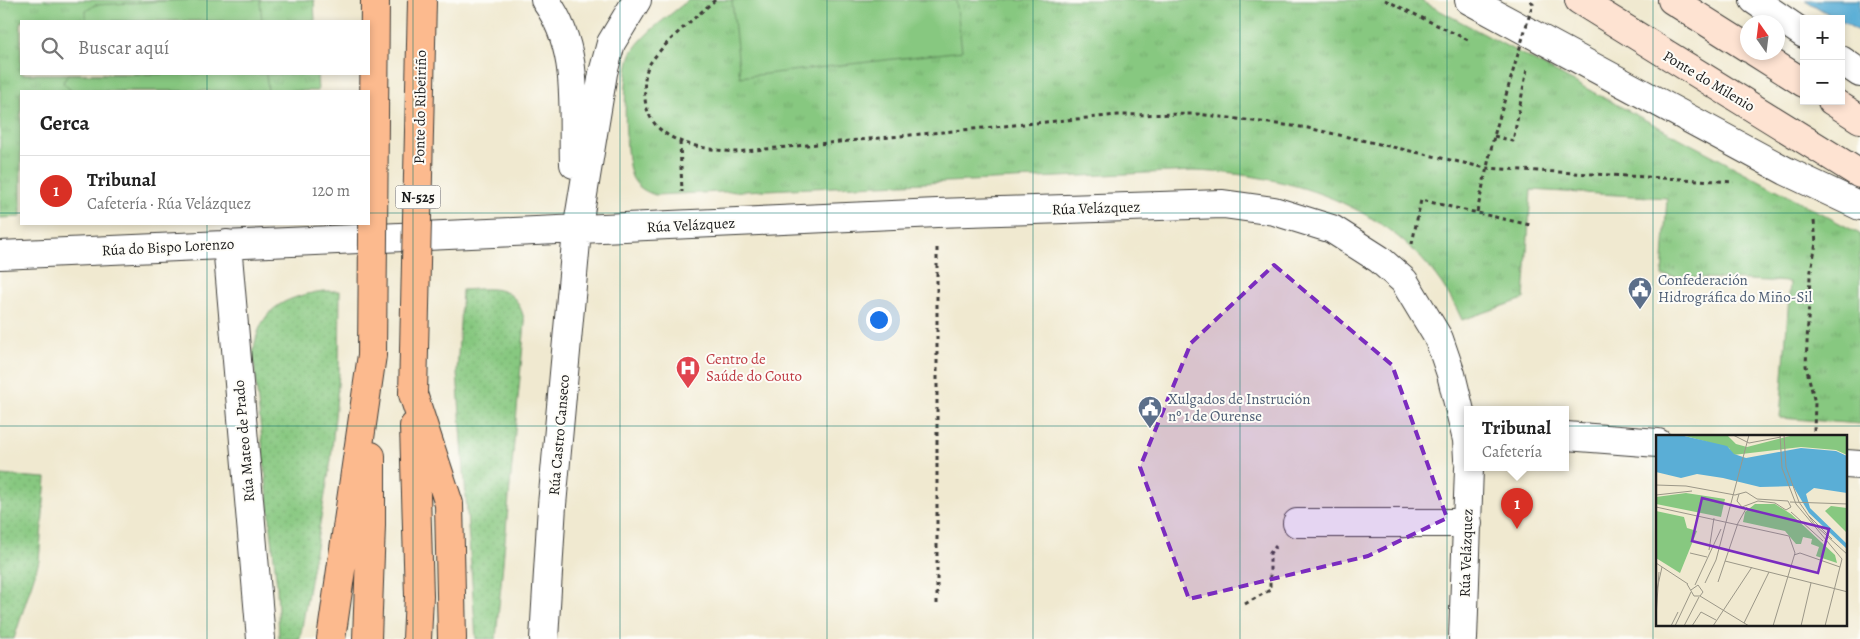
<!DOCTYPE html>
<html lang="es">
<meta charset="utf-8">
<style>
:root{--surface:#fff;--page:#f2f2f2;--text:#222;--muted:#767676;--line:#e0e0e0;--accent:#d93025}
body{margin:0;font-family:Alegreya,serif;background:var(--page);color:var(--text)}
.controls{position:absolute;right:15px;top:15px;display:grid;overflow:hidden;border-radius:0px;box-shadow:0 2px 8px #0003}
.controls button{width:45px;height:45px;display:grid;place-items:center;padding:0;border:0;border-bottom:1px solid var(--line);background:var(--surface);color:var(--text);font:25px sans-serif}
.compass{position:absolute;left:1740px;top:15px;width:45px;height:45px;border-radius:50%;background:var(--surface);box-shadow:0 2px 8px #0003;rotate:346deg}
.you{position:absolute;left:878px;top:319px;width:18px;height:18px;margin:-12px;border:4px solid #fff;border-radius:50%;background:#1a73e8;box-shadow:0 0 0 8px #1a73e833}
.badge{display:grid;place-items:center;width:32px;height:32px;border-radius:50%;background:var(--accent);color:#fff;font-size:16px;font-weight:700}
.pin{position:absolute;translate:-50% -41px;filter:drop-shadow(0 1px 2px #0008)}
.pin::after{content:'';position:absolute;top:26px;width:18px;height:15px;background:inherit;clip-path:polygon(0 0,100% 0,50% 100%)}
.popup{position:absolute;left:1464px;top:406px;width:105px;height:65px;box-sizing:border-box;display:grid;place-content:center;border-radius:0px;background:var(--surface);filter:drop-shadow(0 1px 4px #0005);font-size:16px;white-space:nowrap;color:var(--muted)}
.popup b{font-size:19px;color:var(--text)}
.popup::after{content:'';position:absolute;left:50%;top:100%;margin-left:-10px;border:10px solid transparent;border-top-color:var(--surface)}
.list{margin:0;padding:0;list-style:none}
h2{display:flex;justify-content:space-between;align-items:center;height:65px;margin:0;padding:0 20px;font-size:21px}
h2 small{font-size:16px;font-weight:400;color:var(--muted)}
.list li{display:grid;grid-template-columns:32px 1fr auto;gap:15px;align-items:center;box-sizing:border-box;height:70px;padding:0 20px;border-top:1px solid var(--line)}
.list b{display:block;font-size:19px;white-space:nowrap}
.list p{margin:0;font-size:16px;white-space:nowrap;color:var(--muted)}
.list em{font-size:16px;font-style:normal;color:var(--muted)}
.icon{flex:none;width:28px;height:28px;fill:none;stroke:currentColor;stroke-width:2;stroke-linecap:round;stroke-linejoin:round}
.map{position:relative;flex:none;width:1860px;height:639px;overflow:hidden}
.search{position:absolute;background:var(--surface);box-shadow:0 2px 8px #0003;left:20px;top:20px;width:350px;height:55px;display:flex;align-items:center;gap:12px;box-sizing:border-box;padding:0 18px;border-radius:0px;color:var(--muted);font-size:19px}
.panel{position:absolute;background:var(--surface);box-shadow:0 2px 8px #0003;left:20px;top:90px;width:350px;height:135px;border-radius:0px}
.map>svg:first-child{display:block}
</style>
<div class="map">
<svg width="1860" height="639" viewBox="0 0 1860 639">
<defs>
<pattern id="grass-dots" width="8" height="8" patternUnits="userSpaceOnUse" patternTransform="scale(1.25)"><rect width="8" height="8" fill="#87c880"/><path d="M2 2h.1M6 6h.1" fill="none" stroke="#74ab6e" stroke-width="1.8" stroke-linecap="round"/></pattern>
<pattern id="park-tufts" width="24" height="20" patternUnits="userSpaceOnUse" patternTransform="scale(1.25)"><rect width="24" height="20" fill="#87c880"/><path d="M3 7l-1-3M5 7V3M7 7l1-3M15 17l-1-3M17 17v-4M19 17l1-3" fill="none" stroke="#74ab6e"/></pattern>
</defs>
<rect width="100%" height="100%" fill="#fdfcf7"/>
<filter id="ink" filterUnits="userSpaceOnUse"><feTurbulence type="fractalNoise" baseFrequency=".02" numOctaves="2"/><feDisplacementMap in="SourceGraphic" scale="10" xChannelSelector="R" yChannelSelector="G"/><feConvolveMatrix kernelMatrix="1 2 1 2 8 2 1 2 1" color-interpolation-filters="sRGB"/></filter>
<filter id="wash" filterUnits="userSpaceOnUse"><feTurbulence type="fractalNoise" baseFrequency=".0096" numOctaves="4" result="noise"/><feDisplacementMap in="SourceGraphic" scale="20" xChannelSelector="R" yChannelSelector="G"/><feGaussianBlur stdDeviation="1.12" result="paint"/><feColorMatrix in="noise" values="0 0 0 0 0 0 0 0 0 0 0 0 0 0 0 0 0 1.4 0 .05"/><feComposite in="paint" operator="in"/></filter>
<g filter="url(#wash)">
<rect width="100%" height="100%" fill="#f0e9d0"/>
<path fill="url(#grass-dots)" stroke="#52724e" d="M462,290C496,288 517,284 525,323L496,639H476L457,372Z
M323,291H340L339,374L331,460L300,639H279L277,587L253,354C259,309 281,298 323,291Z
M0,475L46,478L39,561L14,639H0Z"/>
<path fill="url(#park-tufts)" stroke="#52724e" d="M0,0H314L315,21H21V74H317L318,91H21V217L0,218Z
M688,0H1420L1860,234V424L1780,418L1790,282L1662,276L1667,198L1531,190L1524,299L1462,320C1415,214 1302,174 1193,171L655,195C644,191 637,187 632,177C624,158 622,69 632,52C645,31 670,16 688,0Z"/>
<path fill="#87c880" stroke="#52724e" d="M184,0H260L262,21H86V11L95,5Z
M732,0H956L962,51L740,77Z
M68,74H266L268,91H72L63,83Z"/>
<path fill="#5aaed6" stroke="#3b6579" d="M1805,0H1860V32L1841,21V19H1837Z"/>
</g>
<g filter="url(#ink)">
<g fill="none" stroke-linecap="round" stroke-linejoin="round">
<defs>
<path id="street" d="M545,0C581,49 572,107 574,164
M1469,0L1786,171L1860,206
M1754,0L1804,34
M1841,60L1860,73
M227,244L261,639
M0,255L937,213L1223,204L1274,211L1332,229L1379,259L1404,281L1439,339L1451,374L1467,440L1468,459
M1566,436L1658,443
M1846,464L1860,465
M1297,523H1468
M544,639L552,505L577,231L603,73L611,43L637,0
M1463,639L1469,468"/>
<path id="secondary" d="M1579,0L1860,174
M1672,0L1748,48
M1755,52L1804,83
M1832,101L1860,119"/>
<path id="highway" d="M413,394L449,504L452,639
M414,426L419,596L417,639
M331,639L372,355
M367,639L371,525V456"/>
</defs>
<use href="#street" stroke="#3c3b37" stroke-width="30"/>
<use href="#secondary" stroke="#3c3b37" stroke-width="30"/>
<use href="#highway" stroke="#3c3b37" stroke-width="30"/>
<path stroke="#3c3b37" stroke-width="3" stroke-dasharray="4 4" stroke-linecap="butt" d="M715,0C696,17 662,44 649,65C644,74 644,89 645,99C650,143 699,148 735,152L1118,115L1197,114L1308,128L1486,168L1734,182
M1385,0L1468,40
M1494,136L1513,141L1527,69
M680,142L682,192
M1814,221L1816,243L1810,276L1806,366L1815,403L1814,431
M1412,244L1421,200L1530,225
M937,604V246
M1245,604L1270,590V553L1276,546"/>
<use href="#street" stroke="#fff" stroke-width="28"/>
<use href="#secondary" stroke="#fee3d2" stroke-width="28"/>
<use href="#highway" stroke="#fcba8e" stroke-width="28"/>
<defs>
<path id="highway-bridge" d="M372,355L375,0
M413,394L422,0"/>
</defs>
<use href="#highway-bridge" stroke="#3c3b37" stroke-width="30" stroke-linecap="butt"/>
<path stroke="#3c3b37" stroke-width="3" stroke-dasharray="4 4" stroke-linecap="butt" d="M1477,212L1494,136L1533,3L1528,0"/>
<use href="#highway-bridge" stroke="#fcba8e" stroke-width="28"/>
</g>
</g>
<path fill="#7b2cbf" fill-opacity="0.2" stroke="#7b2cbf" stroke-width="4" stroke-dasharray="10 6" stroke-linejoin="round" d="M1274,265L1392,365L1447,518L1368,556L1189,599L1140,467L1191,343Z"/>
<path fill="none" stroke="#0f766e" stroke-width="1" stroke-opacity="0.55" d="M207,0V21M413,0V639M620,0V639M827,0V639M1033,0V639M1240,0V639M1447,0V639M1653,0V639M207,74V91M0,213H21M369,213H1860M207,224V639M0,426H1860"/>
<defs>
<symbol id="civic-pin" viewBox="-11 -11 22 30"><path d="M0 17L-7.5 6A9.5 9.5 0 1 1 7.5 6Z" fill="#5c6f8a" stroke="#fdfcf7"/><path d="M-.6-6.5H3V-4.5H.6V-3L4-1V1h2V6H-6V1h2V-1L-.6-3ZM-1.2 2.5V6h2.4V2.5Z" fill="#fff"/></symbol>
<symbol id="hospital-pin" viewBox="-11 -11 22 30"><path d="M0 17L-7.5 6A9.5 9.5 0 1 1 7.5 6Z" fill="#e0444e" stroke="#fdfcf7"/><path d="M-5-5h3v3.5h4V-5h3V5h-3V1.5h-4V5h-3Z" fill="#fff"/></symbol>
</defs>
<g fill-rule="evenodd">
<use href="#civic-pin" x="1626" y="275" width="28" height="38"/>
<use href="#hospital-pin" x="674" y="354" width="28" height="38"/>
<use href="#civic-pin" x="1136" y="394" width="28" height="38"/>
</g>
<g text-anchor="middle" stroke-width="4" stroke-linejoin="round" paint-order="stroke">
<rect fill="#fdfcf7" stroke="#605f5e" stroke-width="1" x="395.5" y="185.5" width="45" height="23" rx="4"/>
<g font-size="14" font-weight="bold" fill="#1c1c1c">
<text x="418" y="202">N-525</text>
</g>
<g font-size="15" fill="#1c1c1c" stroke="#fdfcf7">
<text transform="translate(1709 81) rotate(31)" y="5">Ponte do Milenio</text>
<text transform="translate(420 107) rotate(-89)" y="5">Ponte do Ribeiriño</text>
<text transform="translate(1096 208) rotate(-2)" y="5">Rúa Velázquez</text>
<text transform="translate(691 225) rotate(-3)" y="5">Rúa Velázquez</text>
<text transform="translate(168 247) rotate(-3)" y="5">Rúa do Bispo Lorenzo</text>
<text transform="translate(559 435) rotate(-85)" y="5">Rúa Castro Canseco</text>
<text transform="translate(244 441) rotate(-95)" y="5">Rúa Mateo de Prado</text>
<text transform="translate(1466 553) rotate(-88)" y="5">Rúa Velázquez</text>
</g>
<g font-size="15" fill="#4e5e75" stroke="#fdfcf7" text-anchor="start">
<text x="1658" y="285">Confederación<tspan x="1658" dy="17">Hidrográfica do Miño-Sil</tspan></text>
<text x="1168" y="404">Xulgados de Instrución<tspan x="1168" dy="17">nº 1 de Ourense</tspan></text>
</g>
<g font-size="15" fill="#be3a42" stroke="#fdfcf7" text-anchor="start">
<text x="706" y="364">Centro de<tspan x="706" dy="17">Saúde do Couto</tspan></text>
</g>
</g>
<g transform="translate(1656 435)">
<rect width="191" height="191" fill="#f0e9d0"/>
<path d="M0,76L28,82L31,93L41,96L24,138L0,123Z" fill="#87c880"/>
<path d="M26,0H71L80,9L91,12L138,0H191V20L180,15L145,12L77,20L73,13ZM30,58L69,64L65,82L0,69V62ZM99,69H119L135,79L179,120L181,128L160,121L163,112L155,109L156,104L147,102L145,109H140L129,96L87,87L89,77Z" fill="#87c880"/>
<path d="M175,71L191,73V98L169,76Z" fill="#87c880"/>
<path d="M0,0H24L71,11L78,19L90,23L145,13L180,16L191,21V58L158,53L150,59L154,73L191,109V114L153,78L137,51L104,52L67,43L41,39L25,43L0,37Z" fill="#5aaed6"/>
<path fill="none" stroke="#9b9788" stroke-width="1" d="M77,0L93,8L125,2M124,0L126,33L140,69L186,124L169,191M128,0L130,32L143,67L159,90L192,120M0,50L30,51L79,60L90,57L101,64L132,66L135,72L130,75L119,68L102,66L86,72L81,66L83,59M0,60L36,56M134,67L192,69M0,72L133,101L139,118L117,191M135,77L167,106M153,81L176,104M53,115L58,83M34,118L51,122M138,120L144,118L184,132M69,126L192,157M0,128L32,149M62,147L82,88L91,72M49,148L60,125L93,0M31,149L38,161H44L47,157L42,150L35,155M39,150L65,94M0,159L6,132M44,161L93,191M0,182L3,137M88,188L113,137M15,191L22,177M19,191L35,157M28,191L43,162M36,191L45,177L60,185M57,191L96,132M145,191L155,148"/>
<path fill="#7b2cbf" fill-opacity="0.15" stroke="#7b2cbf" stroke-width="2.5" d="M46,63L173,94L162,138L36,106Z"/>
<rect width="191" height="191" fill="none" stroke="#1c1c1c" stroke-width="2.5"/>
</g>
</svg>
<div class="controls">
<button>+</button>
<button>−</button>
</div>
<svg class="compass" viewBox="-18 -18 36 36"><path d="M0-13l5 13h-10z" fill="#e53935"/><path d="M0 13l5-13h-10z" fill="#767676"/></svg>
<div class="you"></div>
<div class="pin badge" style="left:1517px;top:529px">1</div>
<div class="popup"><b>Tribunal</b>Cafetería</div>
<div class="search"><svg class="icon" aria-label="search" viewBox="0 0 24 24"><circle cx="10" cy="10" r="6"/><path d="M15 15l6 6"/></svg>Buscar aquí</div>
<section class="panel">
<h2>Cerca<small></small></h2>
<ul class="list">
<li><span class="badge">1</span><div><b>Tribunal</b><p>Cafetería · Rúa Velázquez</p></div><em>120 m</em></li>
</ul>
</section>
</div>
